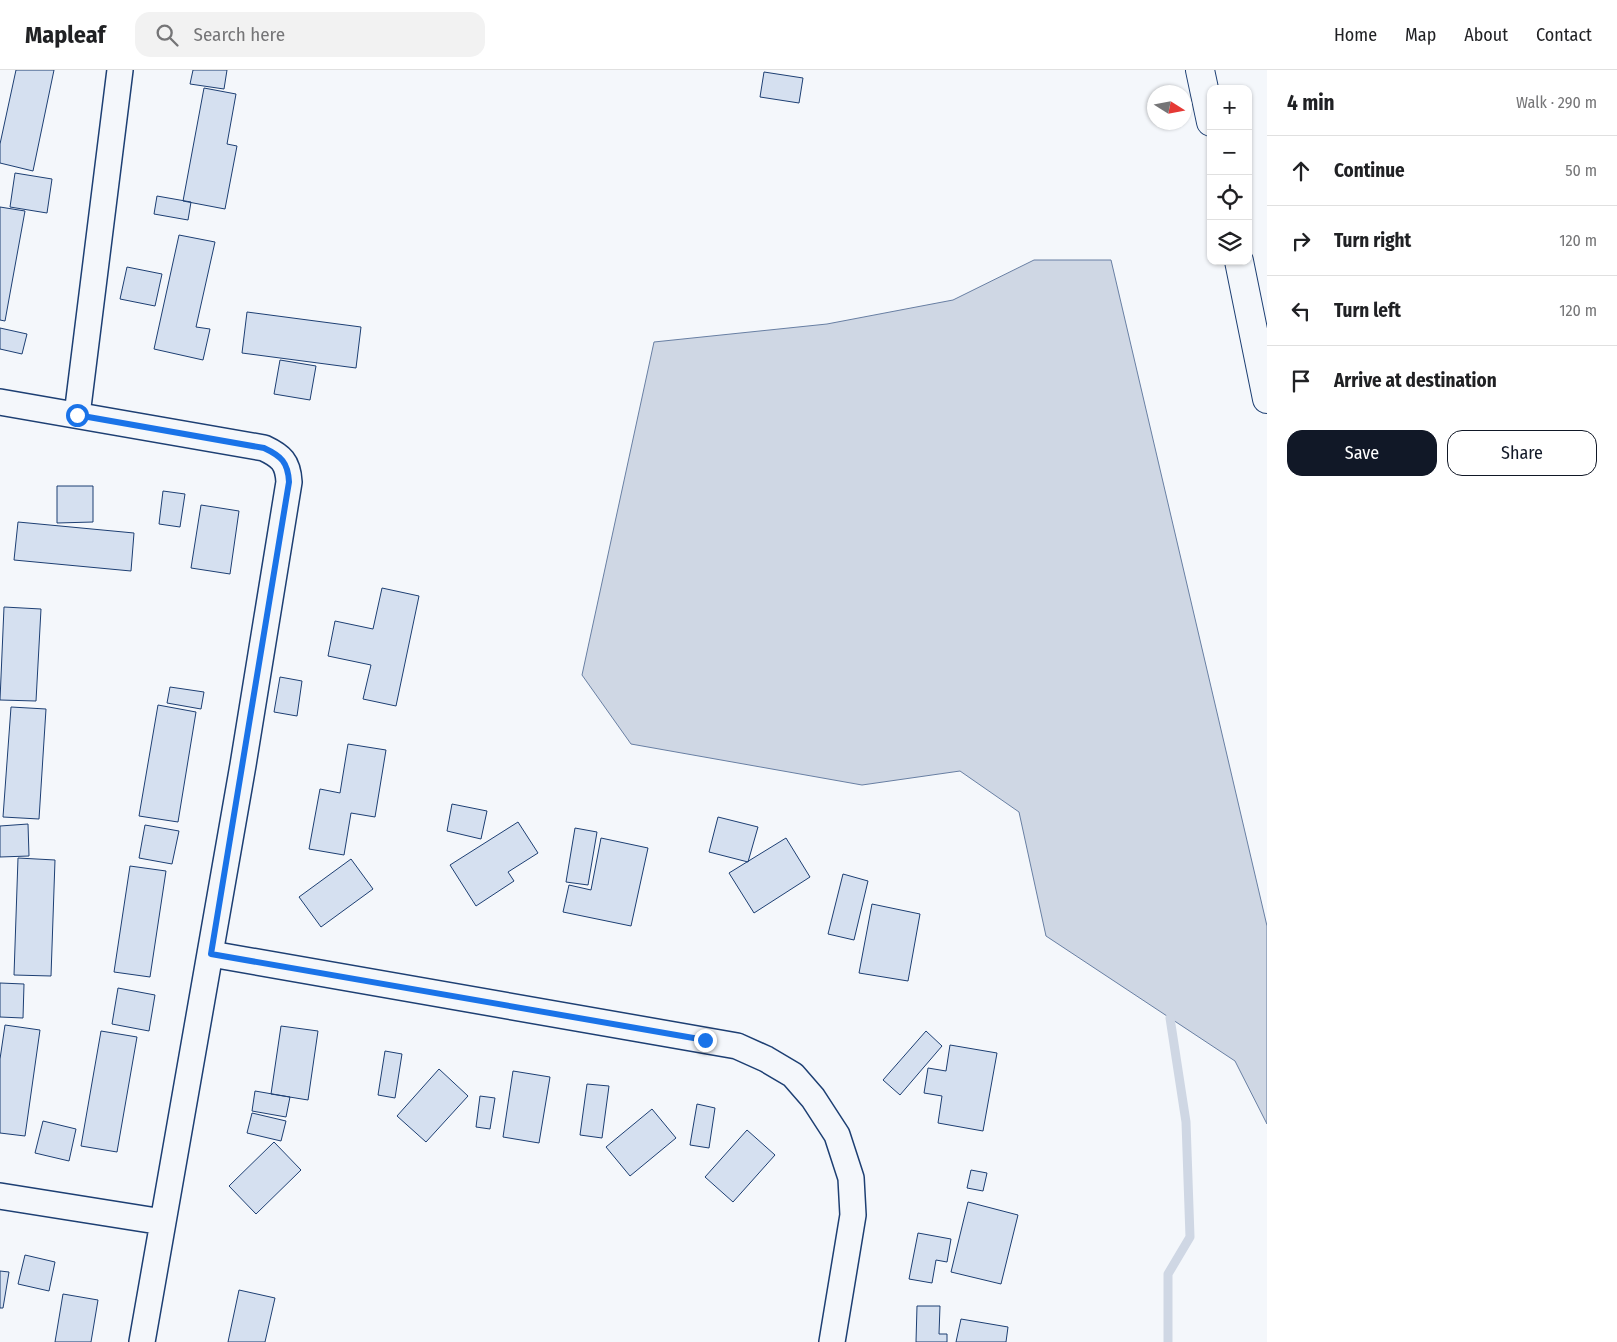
<!DOCTYPE html>
<meta charset="utf-8">
<style>
:root{--surface:#fff;--page:#f2f2f2;--text:#202124;--muted:#757577;--line:#e0e0e0;--accent:#111827}
body{margin:0;font-family:"Fira Sans Condensed",sans-serif;background:var(--page);color:var(--text)}
.controls{position:absolute;right:15px;top:15px;display:grid;overflow:hidden;border-radius:10px;box-shadow:0 1px 4px #0004}
.controls button{width:45px;height:45px;display:grid;place-items:center;padding:0;border:0;border-bottom:1px solid var(--line);background:var(--surface);color:var(--text);font:25px sans-serif}
.compass{position:absolute;left:1147px;top:15px;width:45px;height:45px;border-radius:50%;background:var(--surface);box-shadow:0 1px 4px #0004;rotate:101deg}
.stop{position:absolute;width:15px;height:15px;margin:-11px;border:4px solid #1a73e8;border-radius:50%;background:#fff}
.stop.end{background:#1a73e8;border-color:#fff;box-shadow:0 1px 5px #0008}
.list{margin:0;padding:0;list-style:none}
h2{display:flex;justify-content:space-between;align-items:center;height:65px;margin:0;padding:0 20px;font-size:21px}
h2 small{font-size:16px;font-weight:400;color:var(--muted)}
.list li{display:grid;grid-template-columns:32px 1fr auto;gap:15px;align-items:center;box-sizing:border-box;height:70px;padding:0 20px;border-top:1px solid var(--line)}
.list b{display:block;font-size:19px;white-space:nowrap}
.list em{font-size:16px;font-style:normal;color:var(--muted)}
.actions{display:flex;gap:10px;padding:15px 20px}
.actions a{flex:1;padding:11px 0;border:1px solid var(--accent);border-radius:15px;text-align:center;font-size:18px;color:var(--accent)}
.actions .main{background:var(--accent);color:#fff}
.icon{flex:none;width:28px;height:28px;fill:none;stroke:currentColor;stroke-width:2;stroke-linecap:round;stroke-linejoin:round}
.map{position:relative;flex:none;width:1267px;height:1272px;overflow:hidden}
header{display:flex;align-items:center;gap:30px;box-sizing:border-box;height:70px;padding:0 25px;background:var(--surface);border-bottom:1px solid var(--line)}
header strong{font-size:24px}
nav{display:flex;gap:28px;margin-inline-start:auto;font-size:18px}
.search{width:350px;height:45px;background:var(--page);display:flex;align-items:center;gap:12px;box-sizing:border-box;padding:0 18px;border-radius:15px;color:var(--muted);font-size:19px}
main{display:flex}
aside{flex:1;background:var(--surface)}
.map>svg:first-child{display:block}
</style>
<header>
<strong>Mapleaf</strong>
<div class="search"><svg class="icon" aria-label="search" viewBox="0 0 24 24"><circle cx="10" cy="10" r="6"/><path d="M15 15l6 6"/></svg>Search here</div>
<nav><a>Home</a><a>Map</a><a>About</a><a>Contact</a></nav>
</header>
<main>
<div class="map">
<svg width="1267" height="1272" viewBox="0 0 1267 1272">
<rect width="100%" height="100%" fill="#f4f7fb"/>
<path fill="#cfd7e4" stroke="#687fa3" d="M1034,190H1111L1267,856V1054L1235,991L1046,866L1019,742L960,701L862,715L631,674L582,605L654,272L827,254L953,230Z"/>
<g fill="none" stroke-linecap="round" stroke-linejoin="round">
<path stroke="#cfd7e4" stroke-width="9" d="M1168,1272V1204L1190,1167L1186,1052L1170,948"/>
</g>
<path fill="#d5e0f0" stroke="#1d3f73" d="M16,0H54L33,101L0,93V74Z
M193,0H227L224,19L190,14Z
M764,2L803,8L799,33L760,27Z
M204,18L236,24L227,74L237,76L225,139L183,131Z
M15,103L52,109L47,143L10,137Z
M157,126L191,132L188,150L154,144Z
M0,137L25,141L5,251L0,250Z
M179,165L215,172L196,257L210,259L203,290L154,279Z
M127,197L162,204L155,236L120,229Z
M247,242L361,257L356,298L242,283Z
M0,258L27,264L22,284L0,279Z
M280,290L316,296L310,330L274,324Z
M57,416H93V452L57,453Z
M163,421L185,424L180,457L159,454Z
M201,435L239,441L230,504L191,498Z
M18,452L134,463L131,501L14,490Z
M382,518L419,526L396,636L363,629L371,595L328,586L335,551L373,559Z
M4,537L41,539L36,631L0,630Z
M280,607L302,611L297,646L274,642Z
M170,617L204,622L201,639L167,633Z
M158,635L196,642L178,752L139,746Z
M11,637L46,639L39,749L3,747Z
M348,674L386,680L375,747L351,743L344,785L309,779L320,719L340,723Z
M452,734L487,741L481,769L447,761Z
M718,747L758,757L748,792L709,782Z
M518,752L538,783L508,802L514,811L476,836L450,795Z
M28,754L29,786L0,787V756Z
M145,755L179,761L172,794L139,788Z
M575,758L597,762L588,815L566,812Z
M601,768L648,778L631,856L563,842L569,815L591,820Z
M786,768L810,807L754,843L729,803Z
M18,788L55,790L51,906L14,905Z
M351,789L373,819L321,857L299,827Z
M130,796L166,801L150,907L114,902Z
M843,804L868,811L854,870L828,864Z
M872,834L920,844L908,911L859,903Z
M0,913L24,914L23,948L0,947Z
M118,918L155,925L149,961L112,954Z
M5,955L40,960L25,1066L0,1063V989Z
M281,956L318,961L308,1030L271,1024Z
M101,961L137,967L117,1082L81,1076Z
M926,961L942,976L900,1025L883,1010Z
M950,975L997,983L983,1061L938,1053L942,1026L924,1023L928,998L946,1001Z
M385,981L402,984L395,1028L378,1025Z
M439,999L468,1026L426,1072L397,1046Z
M513,1001L550,1007L539,1073L503,1067Z
M587,1014L609,1016L602,1068L580,1065Z
M255,1021L290,1027L286,1047L252,1041Z
M480,1026L495,1028L490,1059L476,1057Z
M697,1034L715,1038L709,1078L690,1075Z
M652,1039L676,1068L630,1106L606,1077Z
M252,1043L286,1051L281,1071L247,1063Z
M43,1051L76,1059L69,1091L35,1083Z
M747,1060L775,1085L733,1132L705,1107Z
M274,1072L301,1100L256,1144L229,1116Z
M971,1100L987,1103L983,1121L967,1118Z
M968,1132L1018,1145L1001,1214L951,1202Z
M918,1163L951,1169L947,1192L936,1190L932,1213L909,1209Z
M25,1185L55,1192L49,1221L18,1214Z
M0,1201L9,1202L3,1238H0Z
M239,1220L275,1228L265,1272H228Z
M63,1224L98,1230L91,1272H55Z
M917,1236H940L939,1264H947V1272H916Z
M961,1249L1008,1257L1006,1272H956Z"/>
<g fill="none" stroke-linecap="round" stroke-linejoin="round">
<defs>
<path id="minor" d="M0,332L264,378C281,386 288,392 289,412L243,695L142,1272
M77,345L120,0
M211,884L737,976L766,989L793,1005L813,1028L837,1065L851,1108L853,1145L832,1272
M0,1126L163,1152"/>
<path id="primary" d="M1200,0L1211,52
M1239,191L1267,329"/>
</defs>
<use href="#minor" stroke="#1d3f73" stroke-width="28"/>
<use href="#primary" stroke="#1d3f73" stroke-width="30"/>
<use href="#minor" stroke="#f4f7fb" stroke-width="25"/>
<use href="#primary" stroke="#f4f7fb" stroke-width="28"/>
</g>
<g fill="none" stroke-linecap="round" stroke-linejoin="round">
<path stroke="#1a73e8" stroke-width="6" d="M77,345L264,378C281,386 288,392 289,412L211,884L705,970"/>
</g>
</svg>
<div class="controls">
<button>+</button>
<button>−</button>
<button><svg class="icon" aria-label="locate" viewBox="0 0 24 24"><circle cx="12" cy="12" r="6"/><path d="M12 2v4M12 18v4M2 12h4M18 12h4"/></svg></button>
<button><svg class="icon" aria-label="layers" viewBox="0 0 24 24"><path d="M12 4l9 5-9 5-9-5zM3 14l9 5 9-5"/></svg></button>
</div>
<svg class="compass" viewBox="-18 -18 36 36"><path d="M0-13l5 13h-10z" fill="#e53935"/><path d="M0 13l5-13h-10z" fill="#757577"/></svg>
<div class="stop" style="left:77px;top:345px"></div>
<div class="stop end" style="left:705px;top:970px"></div>
</div>
<aside>
<h2>4 min<small>Walk · 290 m</small></h2>
<ul class="list">
<li><svg class="icon" aria-label="ahead" viewBox="0 0 24 24"><path d="M12 20V5M6 11l6-6 6 6"/></svg><div><b>Continue</b></div><em>50 m</em></li>
<li><svg class="icon" aria-label="right" viewBox="0 0 24 24"><path d="M7 20v-9h11M14 6l5 5-5 5"/></svg><div><b>Turn right</b></div><em>120 m</em></li>
<li><svg class="icon" aria-label="left" viewBox="0 0 24 24"><path d="M17 20v-9H6M10 6l-5 5 5 5"/></svg><div><b>Turn left</b></div><em>120 m</em></li>
<li><svg class="icon" aria-label="arrive" viewBox="0 0 24 24"><path d="M6 21V4h12l-3 4 3 4H6"/></svg><div><b>Arrive at destination</b></div></li>
</ul>
<div class="actions"><a class="main">Save</a><a>Share</a></div>
</aside>
</main>
